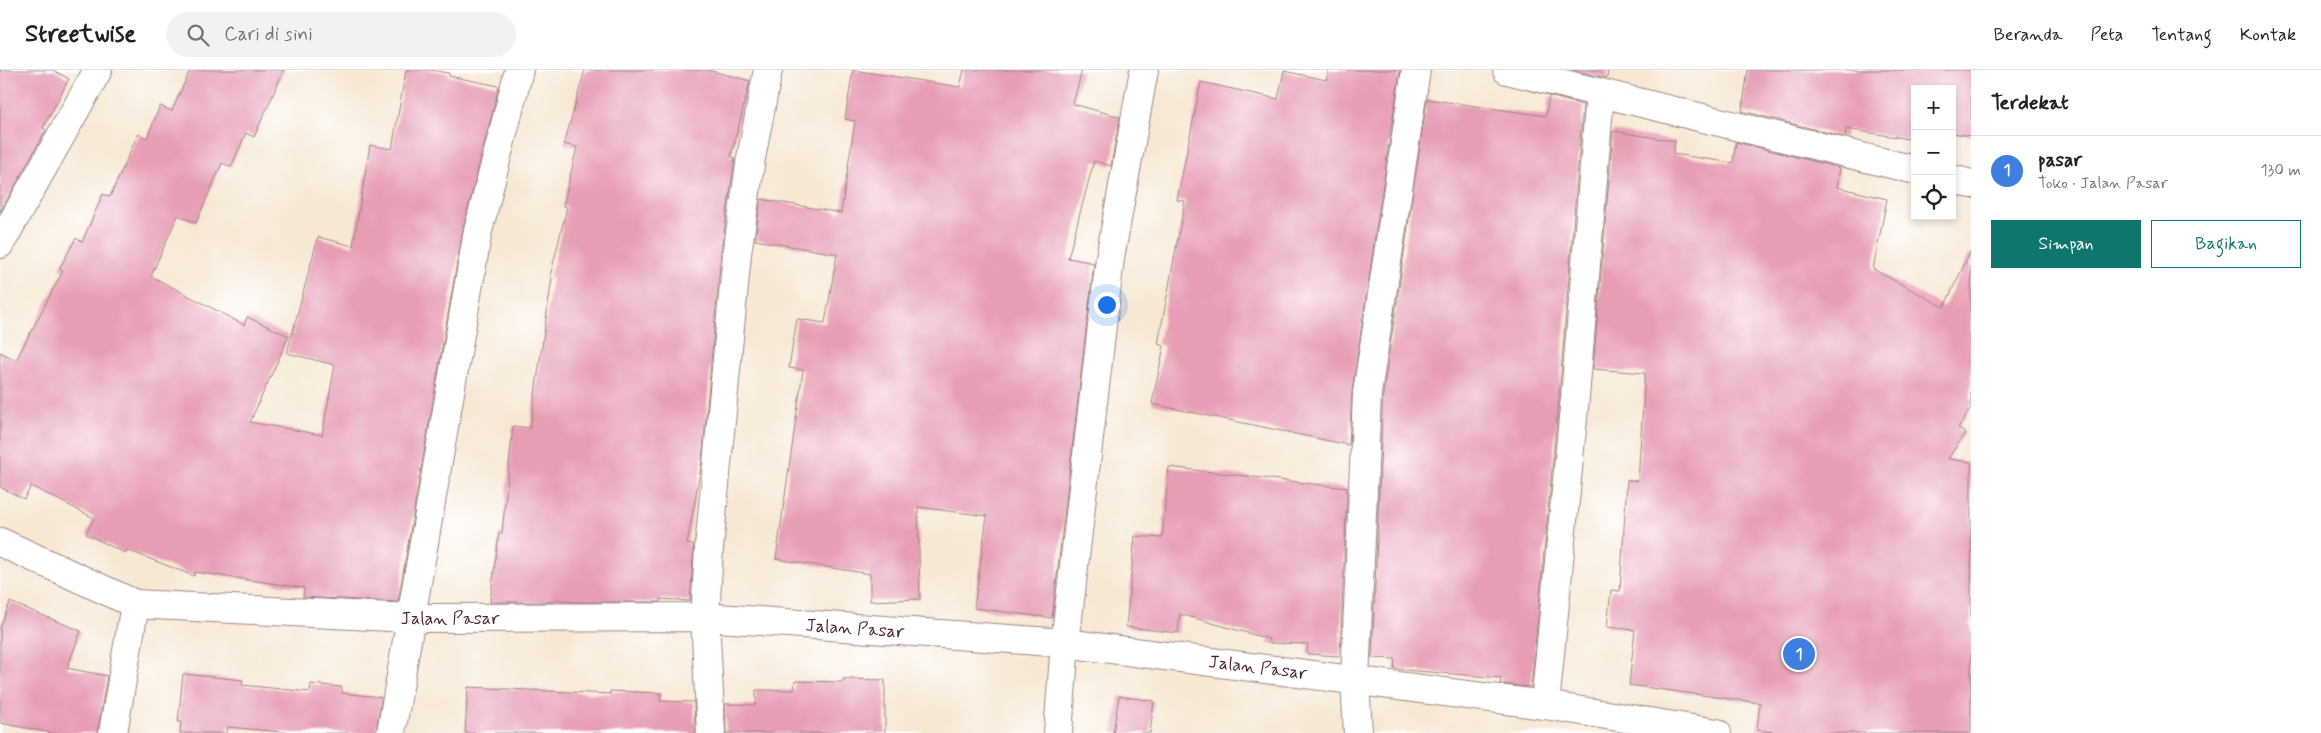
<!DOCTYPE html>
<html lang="id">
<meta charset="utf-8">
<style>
:root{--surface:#fff;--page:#f2f2f2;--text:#202124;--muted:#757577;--line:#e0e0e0;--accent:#0f766e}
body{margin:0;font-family:Mynerve,sans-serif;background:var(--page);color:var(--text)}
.controls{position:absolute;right:15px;top:15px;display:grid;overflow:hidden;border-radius:0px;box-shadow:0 2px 8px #0003}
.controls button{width:45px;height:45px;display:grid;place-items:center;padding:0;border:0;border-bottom:1px solid var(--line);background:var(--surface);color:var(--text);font:25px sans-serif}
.you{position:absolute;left:1106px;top:234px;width:18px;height:18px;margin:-12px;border:4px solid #fff;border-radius:50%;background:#1a73e8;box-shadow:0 0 0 8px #1a73e833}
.badge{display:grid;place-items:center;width:32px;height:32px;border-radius:50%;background:var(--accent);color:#fff;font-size:16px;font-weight:700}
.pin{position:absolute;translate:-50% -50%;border:2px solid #fff;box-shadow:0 1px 5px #0006}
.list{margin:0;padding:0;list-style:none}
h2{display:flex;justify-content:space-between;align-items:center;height:65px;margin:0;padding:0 20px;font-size:21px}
h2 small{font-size:16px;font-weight:400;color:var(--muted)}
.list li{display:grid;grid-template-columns:32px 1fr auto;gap:15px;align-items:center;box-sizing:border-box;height:70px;padding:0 20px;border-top:1px solid var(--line)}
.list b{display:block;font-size:19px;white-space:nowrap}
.list p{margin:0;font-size:16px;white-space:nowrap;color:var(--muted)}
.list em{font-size:16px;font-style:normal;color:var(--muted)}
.actions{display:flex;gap:10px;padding:15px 20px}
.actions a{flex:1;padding:11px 0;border:1px solid var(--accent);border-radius:0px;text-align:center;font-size:18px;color:var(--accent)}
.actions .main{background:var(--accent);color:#fff}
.icon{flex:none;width:28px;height:28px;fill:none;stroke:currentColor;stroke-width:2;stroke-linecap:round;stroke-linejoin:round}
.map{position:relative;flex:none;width:1971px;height:663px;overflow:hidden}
header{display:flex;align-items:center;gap:30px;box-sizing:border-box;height:70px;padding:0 25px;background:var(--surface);border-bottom:1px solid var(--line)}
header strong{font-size:24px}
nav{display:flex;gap:28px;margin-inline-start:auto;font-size:18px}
.search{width:350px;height:45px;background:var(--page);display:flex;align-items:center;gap:12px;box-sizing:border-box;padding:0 18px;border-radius:28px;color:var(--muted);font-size:19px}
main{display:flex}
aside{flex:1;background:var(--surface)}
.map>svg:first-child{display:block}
</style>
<header>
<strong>Streetwise</strong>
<div class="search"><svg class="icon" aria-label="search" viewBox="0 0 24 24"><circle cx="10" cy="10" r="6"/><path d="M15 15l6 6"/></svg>Cari di sini</div>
<nav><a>Beranda</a><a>Peta</a><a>Tentang</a><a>Kontak</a></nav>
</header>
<main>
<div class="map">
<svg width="1971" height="663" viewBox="0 0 1971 663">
<rect width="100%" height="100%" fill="#fff"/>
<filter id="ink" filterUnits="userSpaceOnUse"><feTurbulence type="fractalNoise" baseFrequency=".02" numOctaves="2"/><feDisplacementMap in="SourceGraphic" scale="10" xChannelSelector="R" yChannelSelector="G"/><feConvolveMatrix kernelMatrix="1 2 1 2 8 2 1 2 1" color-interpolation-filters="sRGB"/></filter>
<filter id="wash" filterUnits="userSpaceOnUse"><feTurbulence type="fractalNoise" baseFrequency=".0096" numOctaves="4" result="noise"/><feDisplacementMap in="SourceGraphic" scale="20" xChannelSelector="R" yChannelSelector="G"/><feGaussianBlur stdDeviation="1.12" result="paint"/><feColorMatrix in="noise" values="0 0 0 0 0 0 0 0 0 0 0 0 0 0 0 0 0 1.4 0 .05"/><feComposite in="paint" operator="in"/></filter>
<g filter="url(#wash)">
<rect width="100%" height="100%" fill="#f7e8d4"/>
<g id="blocks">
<path fill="#e79eb5" d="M0,0H53L69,9L43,58L46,60L0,142Z
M190,0H284L254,67L246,63L231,97L222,93L196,153L178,145L151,206L244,255L247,247L289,266L250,352L322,365L335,295L287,283L318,167L353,176L370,75L392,79L406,0H430L449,3V6L499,16L463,158L398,532L303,527L304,518L195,502L194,506L127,480L125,483L86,464L94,448L31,416L24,429L0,417V282L16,290L63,201L59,199L76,168L82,172L103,124L110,127L138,64L147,68L160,36L172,41Z
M585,0H708L750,11L731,86L735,88L721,182L702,391L687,474L694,475L690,531L660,529V532H576L554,529V532H490L499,463H502L513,356L530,358L552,208L550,207L567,137L563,136L577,77L564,74Z
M853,0L960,17L964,0H1082L1073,34L1120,47L1111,96L1094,91L1068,188L1094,193L1052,548L974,538L987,446L918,437L920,529L870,531V504L776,489L803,300L789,298L797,249L825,253L837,184L755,170L761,129L841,143L855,51L845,49Z
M1329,0H1400L1352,321L1349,375L1152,334L1164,276L1158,274L1185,131L1177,130L1201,12L1278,29L1284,1L1326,10Z
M1573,0H1608L1607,8Z
M1748,0H1971V66L1952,63V19H1915V70L1846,59L1845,67L1742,41Z
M1549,26L1583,35L1559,327L1531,617L1500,614L1501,608L1394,599L1395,589L1372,588L1383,324L1427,29L1546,46Z
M1613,61L1675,71L1673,84L1733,93L1736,72L1840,98L1837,117L1887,129L1873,199L1944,237L1971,180V338L1958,358L1965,363L1948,389L1971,392V663H1781L1757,660L1760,633L1629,615L1635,560L1607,557L1611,520L1620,521L1627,410L1638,411L1645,303L1593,299Z
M1169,397L1347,418L1340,586L1307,584L1308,574L1268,573L1269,569L1180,544L1178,563L1126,557L1135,466L1162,468Z
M10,532L81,561L67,598L107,606L97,663H52L0,653V557Z
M183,604L243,610L242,615L310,622L311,614L342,617V623L381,627L376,663H293L228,657L227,663H180L181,652H178Z
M843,609L885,610V663H726L725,634L756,635V620H794L795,611L843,612Z
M468,617L610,624V621L661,623L660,631L694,632L695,663H465Z
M1119,626L1154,631L1150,663H1113Z"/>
</g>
</g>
<g filter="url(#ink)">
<use href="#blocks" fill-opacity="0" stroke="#a08480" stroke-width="1"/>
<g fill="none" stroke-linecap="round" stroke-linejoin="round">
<defs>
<path id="minor" d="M1507,0L1915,100
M1952,109L1971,114
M0,174L98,0
M0,472L135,534L410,548L705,547L1065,573L1545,635L1717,663
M1545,635L1575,328L1600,24
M113,663L135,534
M391,663L478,161L519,0
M711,663L705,547L709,478L737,184L751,88L768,0
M1058,663L1065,573L1110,188L1144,0
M1358,663L1355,610L1367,323L1416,0"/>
</defs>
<use href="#minor" stroke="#a08480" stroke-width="30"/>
<use href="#minor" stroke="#fff" stroke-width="28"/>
</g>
</g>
<g text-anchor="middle" stroke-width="4" stroke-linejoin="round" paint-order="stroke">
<g font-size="18" fill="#4a1f2b" stroke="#fff">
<text x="450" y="554">Jalan Pasar</text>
<text transform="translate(855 558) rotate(4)" y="6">Jalan Pasar</text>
<text transform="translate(1258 597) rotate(7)" y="6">Jalan Pasar</text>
</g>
</g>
</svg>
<div class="controls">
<button>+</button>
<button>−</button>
<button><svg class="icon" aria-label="locate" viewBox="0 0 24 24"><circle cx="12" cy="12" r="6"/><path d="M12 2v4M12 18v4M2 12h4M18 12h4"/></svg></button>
</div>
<div class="you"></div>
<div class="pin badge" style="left:1799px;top:584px;background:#3f7fe0">1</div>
</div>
<aside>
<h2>Terdekat<small></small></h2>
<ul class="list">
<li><span class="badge" style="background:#3f7fe0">1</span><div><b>pasar</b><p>Toko · Jalan Pasar</p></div><em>130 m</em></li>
</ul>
<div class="actions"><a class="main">Simpan</a><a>Bagikan</a></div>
</aside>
</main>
